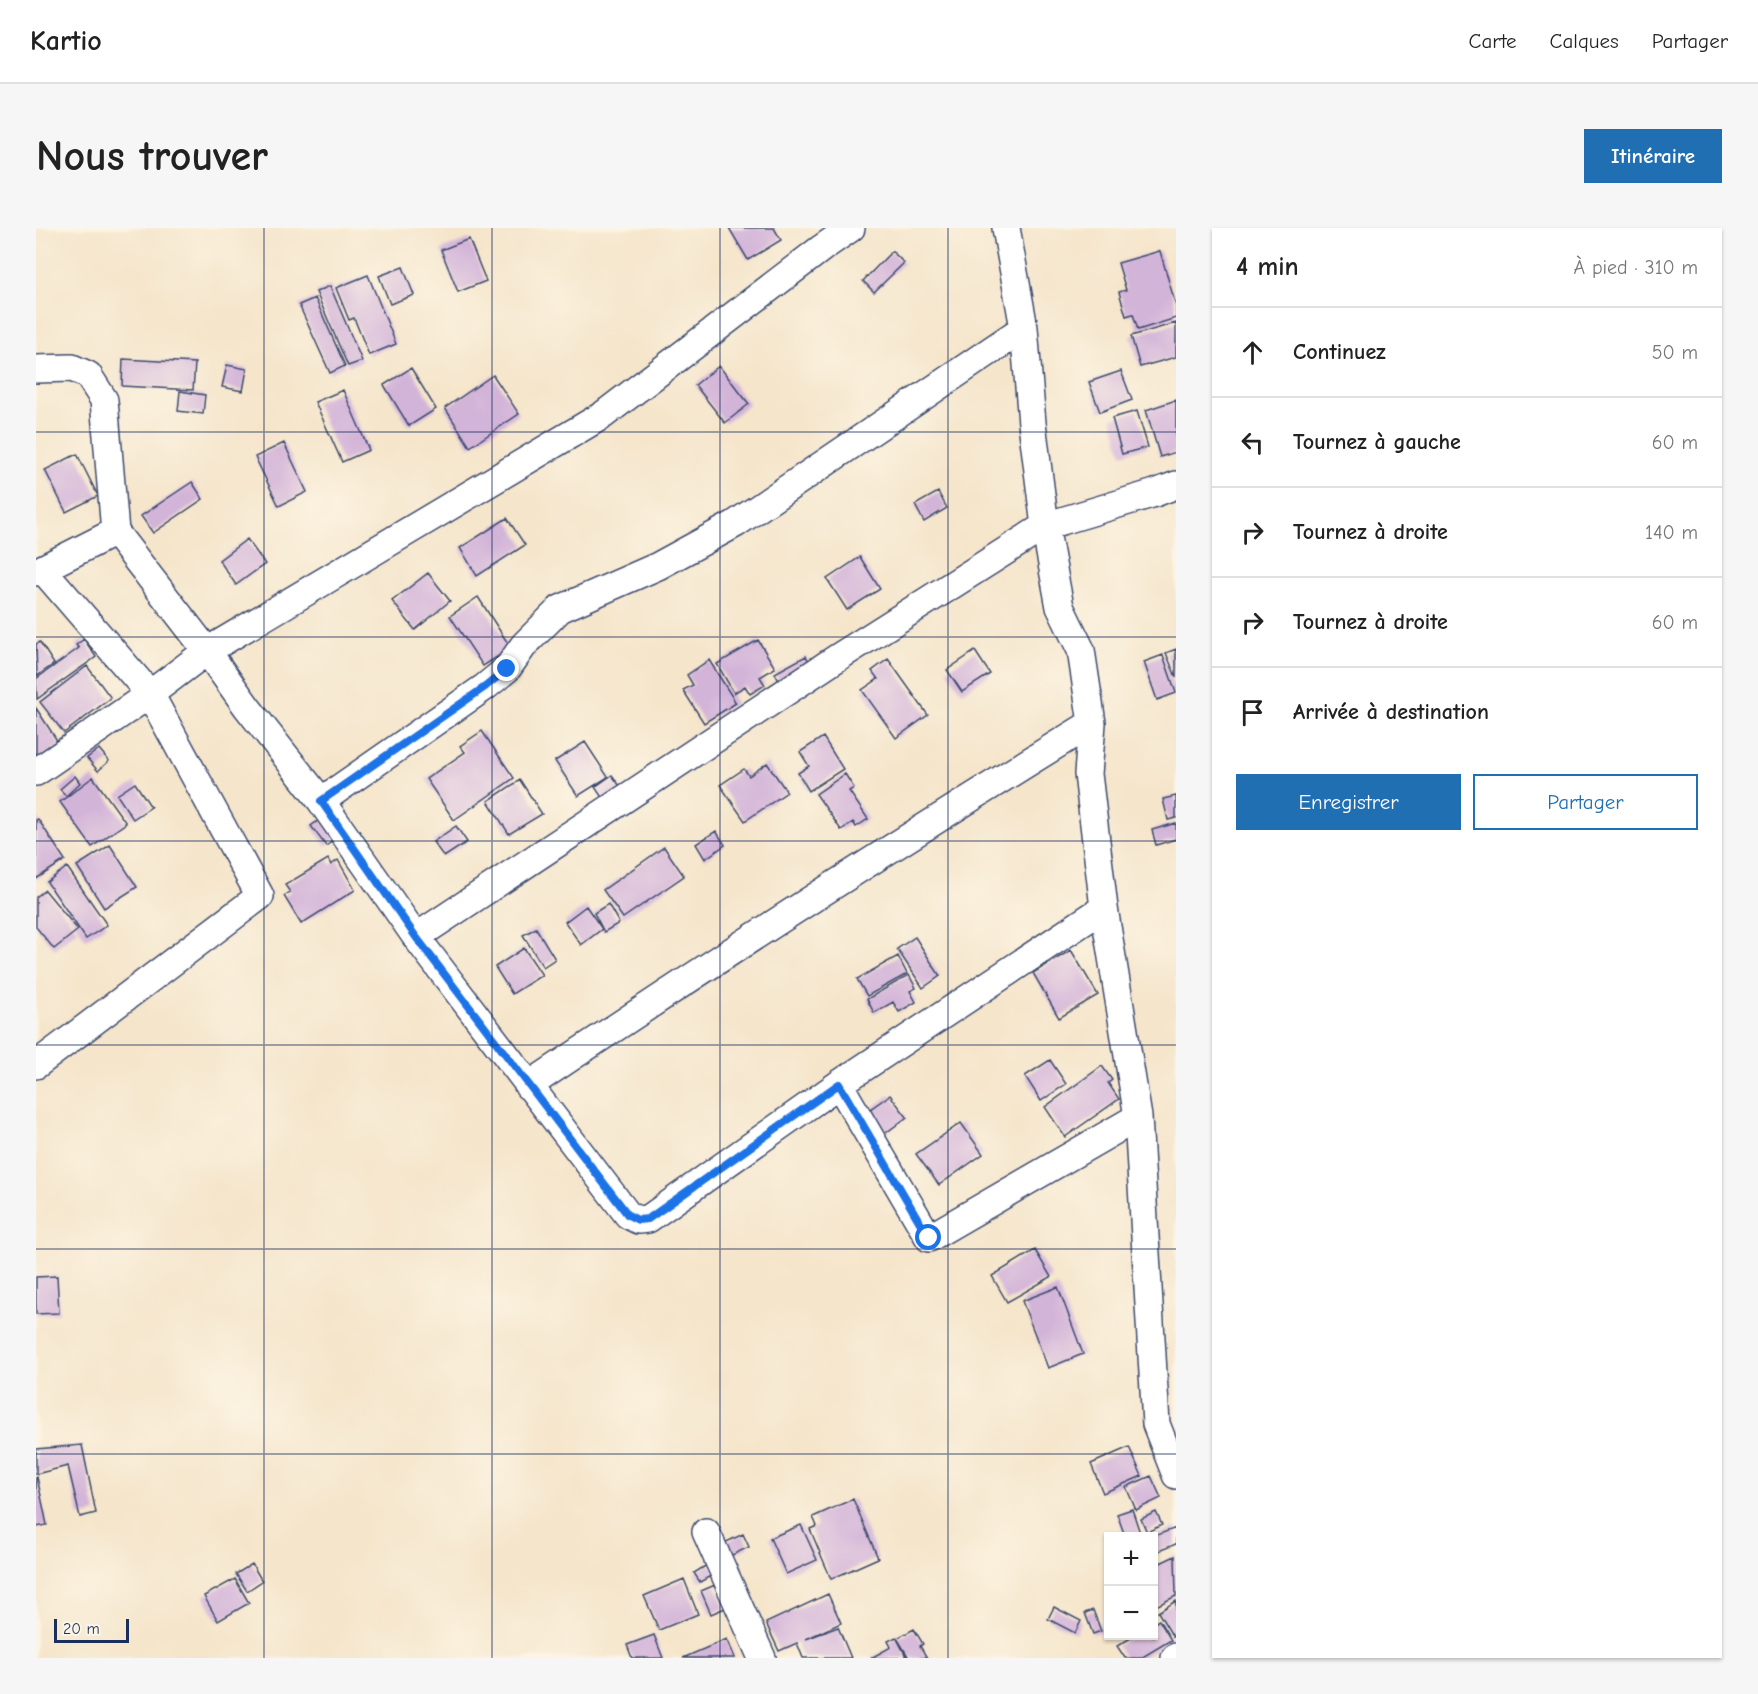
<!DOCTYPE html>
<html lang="fr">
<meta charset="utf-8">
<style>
:root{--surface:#fff;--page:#f6f6f6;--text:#222;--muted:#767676;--line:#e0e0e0;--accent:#1f6fb2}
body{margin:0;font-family:"Comic Neue",sans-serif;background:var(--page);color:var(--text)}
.controls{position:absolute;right:18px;bottom:18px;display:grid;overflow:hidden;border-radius:0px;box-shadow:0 2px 4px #0004}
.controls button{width:54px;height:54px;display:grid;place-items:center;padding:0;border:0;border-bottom:2px solid var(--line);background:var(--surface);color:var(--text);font:30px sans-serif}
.scale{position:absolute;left:18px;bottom:15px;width:75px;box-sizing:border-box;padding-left:6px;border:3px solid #1b2f5e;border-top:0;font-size:16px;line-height:21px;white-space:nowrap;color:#1b2f5e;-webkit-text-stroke:4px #fcf5e5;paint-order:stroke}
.stop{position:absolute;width:18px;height:18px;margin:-14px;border:4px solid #1a73e8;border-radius:50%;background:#fff}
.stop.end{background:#1a73e8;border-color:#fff;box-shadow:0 2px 6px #0008}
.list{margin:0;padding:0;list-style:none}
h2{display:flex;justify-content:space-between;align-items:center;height:78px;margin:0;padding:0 24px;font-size:26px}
h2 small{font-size:20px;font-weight:400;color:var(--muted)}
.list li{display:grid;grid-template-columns:39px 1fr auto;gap:18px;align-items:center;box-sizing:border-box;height:90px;padding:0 24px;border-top:2px solid var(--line)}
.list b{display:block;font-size:22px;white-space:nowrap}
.list em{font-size:20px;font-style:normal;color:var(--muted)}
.actions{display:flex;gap:12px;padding:18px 24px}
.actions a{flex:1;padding:14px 0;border:2px solid var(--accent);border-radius:0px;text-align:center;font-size:21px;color:var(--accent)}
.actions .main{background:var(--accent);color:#fff}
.icon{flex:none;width:33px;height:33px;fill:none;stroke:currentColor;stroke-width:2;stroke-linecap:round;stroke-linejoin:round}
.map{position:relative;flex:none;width:1140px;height:1430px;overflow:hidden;border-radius:0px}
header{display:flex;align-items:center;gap:36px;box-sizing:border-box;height:84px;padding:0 30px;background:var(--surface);border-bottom:2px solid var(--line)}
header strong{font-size:28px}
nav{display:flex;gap:33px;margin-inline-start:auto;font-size:21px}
.intro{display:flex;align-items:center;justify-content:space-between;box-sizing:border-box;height:144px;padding:0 36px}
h1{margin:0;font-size:42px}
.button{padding:15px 27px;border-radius:0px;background:var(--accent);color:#fff;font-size:21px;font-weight:700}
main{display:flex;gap:36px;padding:0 36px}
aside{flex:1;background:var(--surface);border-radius:0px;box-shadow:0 2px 4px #0004}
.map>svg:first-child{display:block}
</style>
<header>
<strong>Kartio</strong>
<nav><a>Carte</a><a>Calques</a><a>Partager</a></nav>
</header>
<div class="intro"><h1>Nous trouver</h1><a class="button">Itinéraire</a></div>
<main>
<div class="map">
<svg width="1140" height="1430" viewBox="0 0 1140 1430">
<rect width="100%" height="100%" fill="#fcf5e5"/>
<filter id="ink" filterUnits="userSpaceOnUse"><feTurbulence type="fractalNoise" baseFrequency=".0167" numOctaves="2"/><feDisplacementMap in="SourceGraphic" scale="12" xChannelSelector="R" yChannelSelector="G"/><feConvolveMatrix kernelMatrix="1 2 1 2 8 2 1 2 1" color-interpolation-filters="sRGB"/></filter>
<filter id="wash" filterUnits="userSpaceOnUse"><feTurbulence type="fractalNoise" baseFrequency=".008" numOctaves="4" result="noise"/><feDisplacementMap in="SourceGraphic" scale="24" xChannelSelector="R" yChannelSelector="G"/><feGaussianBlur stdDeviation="1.35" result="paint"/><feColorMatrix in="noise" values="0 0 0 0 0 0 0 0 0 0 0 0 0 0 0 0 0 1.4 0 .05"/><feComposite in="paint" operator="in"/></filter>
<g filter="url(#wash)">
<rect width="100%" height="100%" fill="#f5e5cb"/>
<g id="blocks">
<path fill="#d3b4d9" d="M693,0H738L745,12L712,32Z
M433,11L450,53L422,64L405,22Z
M856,23L868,35L838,64L827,53Z
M1124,23L1140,78V90L1102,102L1097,86L1090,88L1083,64L1090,62L1082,35Z
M367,39L378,67L354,76L343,48Z
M332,47L360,116L333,127L318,90L313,92L300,60Z
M294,58L326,133L312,138L280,64Z
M279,70L309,138L294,145L263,77Z
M1140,95V129L1104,139L1095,108Z
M87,131L159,135L157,162L86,158Z
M191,137L211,141L207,163L186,159Z
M683,138L713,176L689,195L659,157Z
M375,140L400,181L373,198L348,157Z
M1085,143L1096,172L1064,184L1053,154Z
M457,147L483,186L434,219L409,180Z
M307,162L333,222L306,234L279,174Z
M144,163L169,167L167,186L142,183Z
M1140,172V224L1124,229L1110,182Z
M1101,183L1112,219L1086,226L1076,190Z
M248,215L271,264L243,278L219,229Z
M41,226L62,268L30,284L9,242Z
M156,254L167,271L117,305L105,288Z
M902,264L911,280L888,294L879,277Z
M471,290L489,317L441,348L424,320Z
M211,311L229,336L200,357L183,332Z
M824,329L844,361L811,382L791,351Z
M392,345L414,373L379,402L356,373Z
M442,369L475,420L447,438L414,388Z
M48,411L60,429L1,471L0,451L43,420L40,417Z
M722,412L739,440L724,449L729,457L714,466L709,458L698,465L681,436Z
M4,414L18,436L1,448L0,416Z
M1140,421V449L1130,425Z
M939,423L954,446L926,464L911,442Z
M1127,427L1140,465L1121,472L1108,434Z
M770,428L779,444L747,461L739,445Z
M852,431L892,487L860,510L826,462L842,451L836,443Z
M673,432L700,475L668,495L647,462L657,457L651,447Z
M51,438L75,470L28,505L4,474Z
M0,480L24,517L0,533Z
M446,503L478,550L418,592L390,551L429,524L424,518Z
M787,509L807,541L773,563L762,545L773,538L764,524Z
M549,514L572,549L542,568L519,533Z
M63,521L73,533L62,543L51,530Z
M731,535L751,564L709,593L684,557L708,541L713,548Z
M809,546L818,560L813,563L832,591L820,599L817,594L805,602L780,566Z
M576,547L589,565L571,577L559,559Z
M39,548L44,555L30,568L24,561Z
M57,549L90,595L56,619L24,574Z
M484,552L506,586L473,606L452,573Z
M99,555L115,579L97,591L81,567Z
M1140,568V590L1132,592L1127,571Z
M287,589L302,609L290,618L275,598Z
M2,591L29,632L0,651V592Z
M1140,595V611L1120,617L1116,602Z
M420,598L431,614L408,629L397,614Z
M680,603L689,617L669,631L660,616Z
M74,617L101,659L68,680L41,638Z
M628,619L648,648L587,690L567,662Z
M292,631L295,637L302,632L319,662L265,696L248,668L254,664L249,657Z
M31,639L71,697L50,711L11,654Z
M9,662L42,702L18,721L0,699V669Z
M572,676L583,695L568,704L558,685Z
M550,678L566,701L545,717L529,694Z
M500,700L519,731L507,739L487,707Z
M879,709L904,748L887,760L861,721Z
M488,720L506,747L476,766L459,739Z
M1035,722L1062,767L1023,790L997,745Z
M862,728L871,746L831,768L821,751Z
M873,747L880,760L874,763L880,774L863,784L857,774L838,785L831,771Z
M1014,832L1030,856L1005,873L989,848Z
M1066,838L1076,852L1072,855L1083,871L1029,909L1009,879Z
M854,867L871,889L847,907L830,884Z
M925,895L947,926L903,957L880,926Z
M999,1022L1015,1049L971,1074L956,1048Z
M21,1048L23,1085L0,1086V1049Z
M1022,1059L1047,1126L1012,1140L986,1073Z
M46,1217L60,1285L44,1289L32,1238L0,1246V1221Z
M1093,1219L1106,1248L1067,1265L1055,1236Z
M1115,1248L1125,1270L1100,1282L1090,1259Z
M1,1249L11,1297L0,1299V1250Z
M817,1271L842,1330L795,1351L774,1301L781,1298L777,1289Z
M1096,1281L1105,1308H1089L1081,1286Z
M1120,1284L1126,1297L1111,1304L1105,1291Z
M765,1297L781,1332L750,1346L734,1310Z
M1140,1300V1316L1118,1325V1308Z
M707,1306L713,1319L692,1329L686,1316Z
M1139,1328L1140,1368L1118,1379V1338Z
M674,1335L680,1345L664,1354L658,1345Z
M216,1336L226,1353L211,1363L200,1346Z
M199,1351L213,1375L182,1393L168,1368Z
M648,1351L662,1386L623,1402L608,1368Z
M679,1357L689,1380L675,1386L665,1363Z
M792,1366L805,1395L770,1411L802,1399L815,1430H767L761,1415L743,1423L730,1395Z
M1140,1373V1408L1137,1409L1122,1384Z
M1018,1379L1045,1393L1039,1405L1012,1391Z
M1057,1382L1065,1403L1057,1406L1049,1385Z
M1123,1392L1135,1412L1105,1430H1089L1081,1418L1098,1408H1118V1395Z
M878,1401L887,1416L884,1418L891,1430H873L861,1410Z
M618,1407L627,1430H596L591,1417Z
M860,1409L871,1430H835L855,1419L852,1413Z
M691,1411L699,1430H647Z"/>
</g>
</g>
<g filter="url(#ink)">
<use href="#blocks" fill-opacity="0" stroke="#3c4a6e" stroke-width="1.5"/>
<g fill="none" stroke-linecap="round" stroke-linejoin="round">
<defs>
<path id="minor" d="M970,0L988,100L996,195L1009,298L1024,379L1045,422L1056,495L1052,546L1068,680L1102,889L1120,1196L1140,1247
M0,141L36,140L52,147L68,172L79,304L171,423L211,479L285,573L380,709L592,987L602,992L612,991L803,856L1068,680
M0,344L79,304
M0,544L114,466L171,423L567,187L786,20L815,0
M285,573L449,459L471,441L488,417L524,381L622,338L699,296L988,100
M380,709L801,430L1009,298L1119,265L1140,257
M0,837L224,668L114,466L7,342
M803,856L893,1010L1102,889
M492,858C678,733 865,612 1056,495
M670,1304L726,1430
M1139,1430L1140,1429"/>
</defs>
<use href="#minor" stroke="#3c4a6e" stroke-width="30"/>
<use href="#minor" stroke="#fff" stroke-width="27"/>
</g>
</g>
<g fill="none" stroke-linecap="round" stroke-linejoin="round" filter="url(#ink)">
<path stroke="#1a73e8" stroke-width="8" d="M471,441L449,459L285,573L380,709L592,987L602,992L612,991L803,856L893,1010"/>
</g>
<path fill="none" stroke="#1b2f5e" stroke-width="1.5" stroke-opacity="0.55" d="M228,0V1430M456,0V1430M684,0V1430M912,0V1430M0,204H1140M0,409H1140M0,613H1140M0,817H1140M0,1021H1140M0,1226H1140"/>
</svg>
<div class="controls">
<button>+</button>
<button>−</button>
</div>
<div class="scale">20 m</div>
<div class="stop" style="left:893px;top:1010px"></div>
<div class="stop end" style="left:471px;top:441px"></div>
</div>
<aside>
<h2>4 min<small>À pied · 310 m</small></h2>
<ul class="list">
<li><svg class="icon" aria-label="ahead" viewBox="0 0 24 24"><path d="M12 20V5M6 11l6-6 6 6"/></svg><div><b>Continuez</b></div><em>50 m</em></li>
<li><svg class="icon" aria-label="left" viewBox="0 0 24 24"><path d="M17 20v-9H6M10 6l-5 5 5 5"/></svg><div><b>Tournez à gauche</b></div><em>60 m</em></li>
<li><svg class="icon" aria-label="right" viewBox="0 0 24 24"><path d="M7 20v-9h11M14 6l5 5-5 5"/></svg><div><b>Tournez à droite</b></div><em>140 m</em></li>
<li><svg class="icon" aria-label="right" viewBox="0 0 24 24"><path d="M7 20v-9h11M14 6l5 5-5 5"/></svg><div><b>Tournez à droite</b></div><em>60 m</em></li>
<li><svg class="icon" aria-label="arrive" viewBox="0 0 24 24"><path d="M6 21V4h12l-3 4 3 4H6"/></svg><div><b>Arrivée à destination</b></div></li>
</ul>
<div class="actions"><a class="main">Enregistrer</a><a>Partager</a></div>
</aside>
</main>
